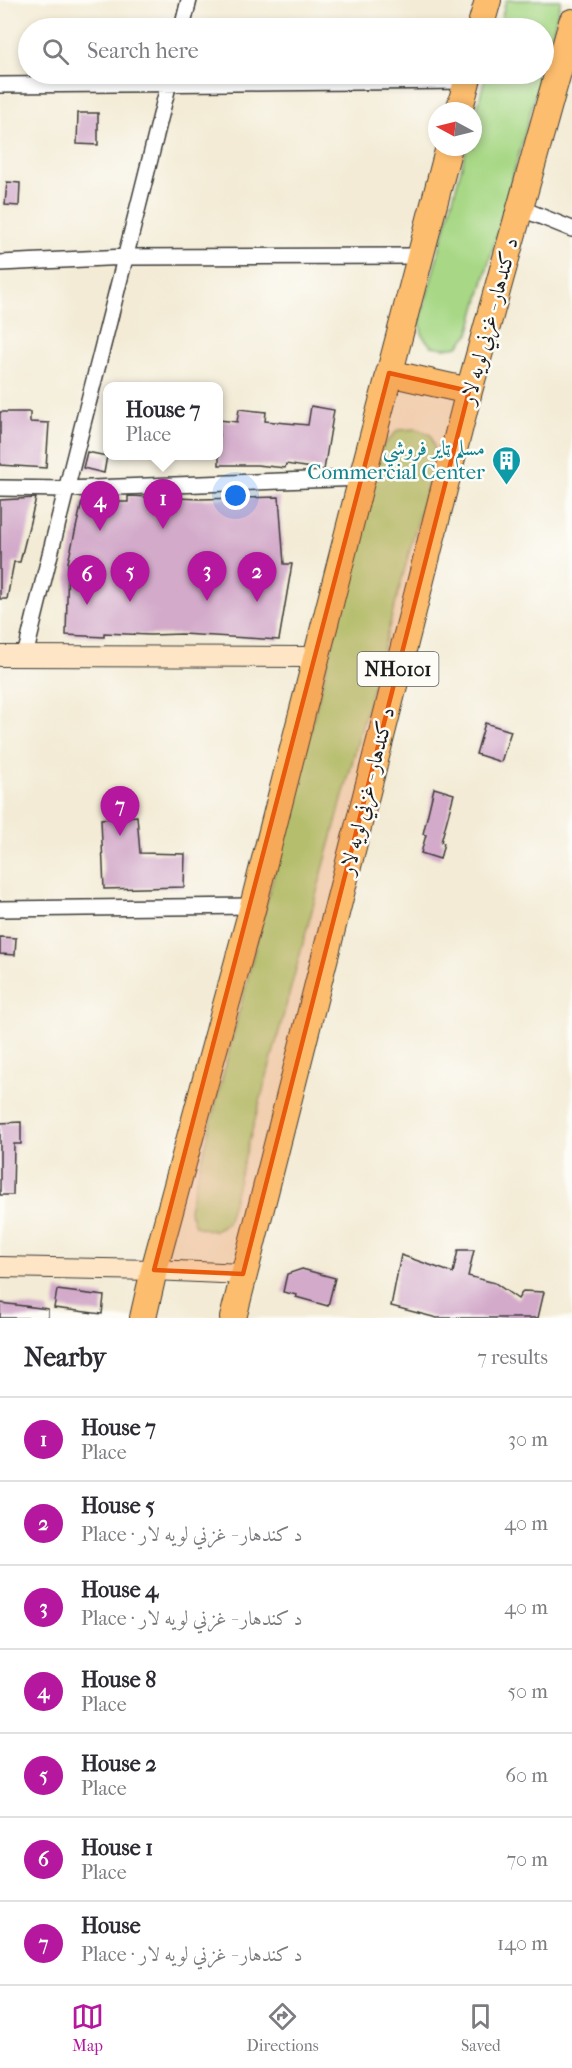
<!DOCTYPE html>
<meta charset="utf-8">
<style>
:root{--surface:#fff;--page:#f7f7f7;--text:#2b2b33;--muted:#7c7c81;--line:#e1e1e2;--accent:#b5179e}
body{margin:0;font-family:"IM FELL French Canon",Amiri,serif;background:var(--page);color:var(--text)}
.compass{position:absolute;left:428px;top:102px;width:54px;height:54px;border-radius:50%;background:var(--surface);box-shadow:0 3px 9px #0003;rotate:277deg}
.you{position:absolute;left:236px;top:496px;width:21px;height:21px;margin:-15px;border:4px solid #fff;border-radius:50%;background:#1a73e8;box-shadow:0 0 0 9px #1a73e833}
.badge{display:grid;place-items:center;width:39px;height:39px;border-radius:50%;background:var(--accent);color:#fff;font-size:20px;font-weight:700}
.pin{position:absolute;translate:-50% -50px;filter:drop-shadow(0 2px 3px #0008)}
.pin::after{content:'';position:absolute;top:32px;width:21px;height:18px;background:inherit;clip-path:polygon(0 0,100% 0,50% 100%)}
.popup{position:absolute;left:103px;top:382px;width:120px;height:78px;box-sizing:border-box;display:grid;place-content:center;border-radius:12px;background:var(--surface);filter:drop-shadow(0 2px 4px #0005);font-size:20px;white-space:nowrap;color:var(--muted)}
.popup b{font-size:22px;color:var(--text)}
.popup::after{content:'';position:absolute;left:50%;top:100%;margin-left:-12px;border:12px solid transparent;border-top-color:var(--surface)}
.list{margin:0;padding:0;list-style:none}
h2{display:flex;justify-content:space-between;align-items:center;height:78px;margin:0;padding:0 24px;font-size:26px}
h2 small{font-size:20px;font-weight:400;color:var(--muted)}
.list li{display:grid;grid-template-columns:39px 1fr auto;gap:18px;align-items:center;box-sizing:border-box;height:84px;padding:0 24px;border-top:2px solid var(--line)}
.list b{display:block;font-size:22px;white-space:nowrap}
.list p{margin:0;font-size:20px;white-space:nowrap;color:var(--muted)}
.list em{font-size:20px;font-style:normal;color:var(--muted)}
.icon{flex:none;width:33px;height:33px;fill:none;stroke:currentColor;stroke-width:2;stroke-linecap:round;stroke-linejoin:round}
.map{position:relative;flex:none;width:572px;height:1318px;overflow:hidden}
.search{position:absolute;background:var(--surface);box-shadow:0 3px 9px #0003;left:18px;right:18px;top:18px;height:66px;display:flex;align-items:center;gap:15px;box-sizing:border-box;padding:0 21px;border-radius:33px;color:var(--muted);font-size:22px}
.sheet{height:666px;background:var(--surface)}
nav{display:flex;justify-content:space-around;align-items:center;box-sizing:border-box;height:84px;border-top:2px solid var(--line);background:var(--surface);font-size:16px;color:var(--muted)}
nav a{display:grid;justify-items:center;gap:3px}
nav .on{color:var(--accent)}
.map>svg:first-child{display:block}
</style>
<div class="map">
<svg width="572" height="1318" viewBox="0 0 572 1318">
<rect width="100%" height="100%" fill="#fdfcf7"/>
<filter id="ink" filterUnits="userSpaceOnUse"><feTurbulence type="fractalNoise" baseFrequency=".0167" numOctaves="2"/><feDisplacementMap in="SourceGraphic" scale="12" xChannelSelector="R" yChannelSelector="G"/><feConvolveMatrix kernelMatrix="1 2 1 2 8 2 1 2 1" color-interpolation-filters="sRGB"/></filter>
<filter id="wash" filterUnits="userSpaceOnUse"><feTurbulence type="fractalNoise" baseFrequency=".008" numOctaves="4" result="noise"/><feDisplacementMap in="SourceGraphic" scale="24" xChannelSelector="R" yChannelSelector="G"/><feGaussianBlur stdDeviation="1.35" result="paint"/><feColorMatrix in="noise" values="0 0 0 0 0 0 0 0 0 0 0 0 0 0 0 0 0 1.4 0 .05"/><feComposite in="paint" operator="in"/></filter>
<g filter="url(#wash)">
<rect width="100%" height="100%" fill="#f3ebd5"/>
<path fill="#a8d886" stroke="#627a51" stroke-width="1.5" d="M506,0H561L544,63V28H499Z
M486,74H541L469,334L458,346L445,348L431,346L422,335L420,321L467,147H473V124Z
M417,429L431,435L436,454L227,1223L213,1231L195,1226L189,1209L382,447L398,430Z"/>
<g id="blocks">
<path fill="#d3aaca" d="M78,113H98V145L77,144Z
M7,182L20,183L19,206L5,205Z
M311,406L334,410L324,470L286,464L285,468L257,465H219V420L237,422L239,409L266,412L265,421L308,425Z
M0,412H30V422L49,423L46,468L0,465Z
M87,452L107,456L104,473L83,468Z
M128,496L200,499L279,497L284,564H292L279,640L182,634L150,635L104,633V637L66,635L68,562L82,502H128Z
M36,498L20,562H14L7,599H0V500Z
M485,723L511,731L501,762L476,754Z
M434,788L454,794L441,842L444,843L440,859L421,853L426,835L423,834Z
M137,816L140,853L185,854L184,887L104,889L101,819Z
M0,937L16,938L15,955L0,954Z
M21,1122V1144H14L13,1195H0V1123Z
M458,1250H474L468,1276L495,1283L518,1299L523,1291L544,1292L538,1318H437L391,1306L401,1255L453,1273Z
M302,1269L335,1278L328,1306L296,1297L297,1295L283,1292L287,1274Z
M57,1290L104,1296L102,1314L54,1308Z
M0,1303L48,1309V1318H0Z"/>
</g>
</g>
<g filter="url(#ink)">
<use href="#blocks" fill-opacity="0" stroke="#3c3b38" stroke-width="1.5"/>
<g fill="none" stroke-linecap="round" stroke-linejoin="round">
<defs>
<path id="street" d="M182,28L189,0
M0,85L467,81
M520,208L572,229
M0,263L126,257L420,256
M0,488L65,489L362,478
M25,656C72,461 124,268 171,74
M0,909L253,906"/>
<path id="secondary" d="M0,656L316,657
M0,1267L154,1270L243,1274"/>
<path id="highway" d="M480,28L488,0
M459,111L469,74
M389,373L469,391
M143,1318L154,1270L253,906L362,478L449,147
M233,1318L469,391L572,22"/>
</defs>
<use href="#street" stroke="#3c3b38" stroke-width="18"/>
<use href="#secondary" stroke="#3c3b38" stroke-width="22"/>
<use href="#highway" stroke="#3c3b38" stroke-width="28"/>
<use href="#street" stroke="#fff" stroke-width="15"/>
<use href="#secondary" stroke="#fee5c5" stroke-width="20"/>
<use href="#highway" stroke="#fcbd6e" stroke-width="26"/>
</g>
</g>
<path fill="#e8590c" fill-opacity="0.2" stroke="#e8590c" stroke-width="4.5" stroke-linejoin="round" d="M389,373L469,391L243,1274L154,1270Z"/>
<defs>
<symbol id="building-pin" viewBox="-11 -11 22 30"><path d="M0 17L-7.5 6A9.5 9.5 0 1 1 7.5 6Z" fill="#0f9aa8" stroke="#fdfcf7"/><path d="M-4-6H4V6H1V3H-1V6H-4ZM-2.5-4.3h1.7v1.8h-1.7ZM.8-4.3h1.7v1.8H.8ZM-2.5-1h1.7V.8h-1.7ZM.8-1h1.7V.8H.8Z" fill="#fff"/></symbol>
</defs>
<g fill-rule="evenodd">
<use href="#building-pin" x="490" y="444" width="33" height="45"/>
</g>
<g text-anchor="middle" stroke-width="5" stroke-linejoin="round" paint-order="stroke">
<rect fill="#fdfcf7" stroke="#605f5e" stroke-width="1.5" x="357.5" y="652" width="81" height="34" rx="4.5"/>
<g font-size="20" font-weight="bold" fill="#1c1c1c">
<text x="398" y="676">NH0101</text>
</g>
<g font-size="21" fill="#1c1c1c" stroke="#fdfcf7">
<text transform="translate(489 321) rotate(-75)" y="7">د کندهار - غزني لويه لار</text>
<text transform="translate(367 791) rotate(-76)" y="7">د کندهار - غزني لويه لار</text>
</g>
<g font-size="21" fill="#0d838f" stroke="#fdfcf7" text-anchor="end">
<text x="485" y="455">مسلم ټایر فروشي<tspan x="485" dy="24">Commercial Center</tspan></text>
</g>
</g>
</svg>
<svg class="compass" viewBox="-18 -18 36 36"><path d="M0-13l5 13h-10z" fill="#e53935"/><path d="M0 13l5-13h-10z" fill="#7c7c81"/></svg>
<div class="you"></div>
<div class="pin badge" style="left:163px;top:529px">1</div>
<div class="popup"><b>House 7</b>Place</div>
<div class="pin badge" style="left:257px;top:602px">2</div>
<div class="pin badge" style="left:207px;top:601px">3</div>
<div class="pin badge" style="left:100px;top:531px">4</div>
<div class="pin badge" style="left:130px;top:602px">5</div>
<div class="pin badge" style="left:87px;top:605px">6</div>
<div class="pin badge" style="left:120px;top:836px">7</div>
<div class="search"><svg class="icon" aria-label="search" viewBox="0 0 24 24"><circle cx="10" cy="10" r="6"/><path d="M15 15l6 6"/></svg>Search here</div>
</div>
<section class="sheet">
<h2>Nearby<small>7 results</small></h2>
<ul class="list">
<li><span class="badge">1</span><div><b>House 7</b><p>Place</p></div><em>30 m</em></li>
<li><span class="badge">2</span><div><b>House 5</b><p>Place · د کندهار - غزني لويه لار</p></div><em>40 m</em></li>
<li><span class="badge">3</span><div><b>House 4</b><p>Place · د کندهار - غزني لويه لار</p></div><em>40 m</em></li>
<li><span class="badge">4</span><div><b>House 8</b><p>Place</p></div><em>50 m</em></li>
<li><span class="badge">5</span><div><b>House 2</b><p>Place</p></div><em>60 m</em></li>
<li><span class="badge">6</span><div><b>House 1</b><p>Place</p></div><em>70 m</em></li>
<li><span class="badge">7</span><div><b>House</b><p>Place · د کندهار - غزني لويه لار</p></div><em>140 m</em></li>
</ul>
</section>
<nav>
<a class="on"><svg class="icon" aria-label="map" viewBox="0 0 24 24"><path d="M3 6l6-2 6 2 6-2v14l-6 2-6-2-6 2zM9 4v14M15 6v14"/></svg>Map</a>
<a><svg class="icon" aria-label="directions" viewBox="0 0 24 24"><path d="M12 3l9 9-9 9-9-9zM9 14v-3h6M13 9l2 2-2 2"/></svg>Directions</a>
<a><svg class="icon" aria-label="saved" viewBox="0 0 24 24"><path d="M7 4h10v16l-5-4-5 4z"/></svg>Saved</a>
</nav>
